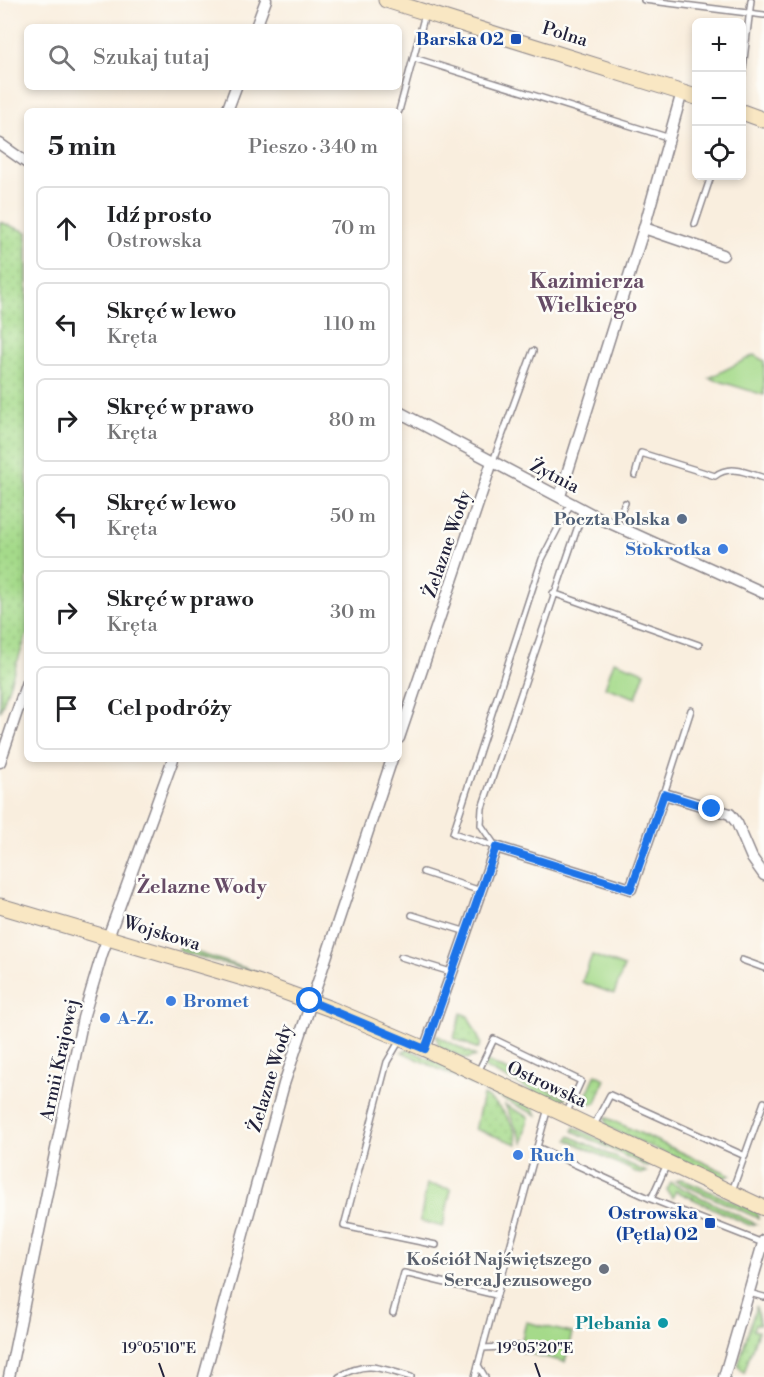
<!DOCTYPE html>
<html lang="pl">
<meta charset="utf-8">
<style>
:root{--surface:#fff;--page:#f2f2f2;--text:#202124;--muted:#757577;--line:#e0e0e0}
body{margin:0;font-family:"Libre Bodoni",serif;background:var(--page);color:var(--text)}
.controls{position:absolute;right:18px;top:18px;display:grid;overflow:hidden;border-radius:9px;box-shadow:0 3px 9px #0003}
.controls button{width:54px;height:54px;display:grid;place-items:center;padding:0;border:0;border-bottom:2px solid var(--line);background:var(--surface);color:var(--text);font:30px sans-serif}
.stop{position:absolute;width:18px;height:18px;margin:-14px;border:4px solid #1a73e8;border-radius:50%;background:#fff}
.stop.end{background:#1a73e8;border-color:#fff;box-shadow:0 2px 6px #0008}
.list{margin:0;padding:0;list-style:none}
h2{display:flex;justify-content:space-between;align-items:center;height:78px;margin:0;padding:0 24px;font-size:26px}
h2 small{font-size:20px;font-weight:400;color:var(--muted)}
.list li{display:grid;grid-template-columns:39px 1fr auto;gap:18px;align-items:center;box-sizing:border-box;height:84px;margin:0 12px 12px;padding:0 12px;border:2px solid var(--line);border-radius:9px}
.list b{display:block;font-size:22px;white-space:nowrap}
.list p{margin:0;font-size:20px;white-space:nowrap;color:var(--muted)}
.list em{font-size:20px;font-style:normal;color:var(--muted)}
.icon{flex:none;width:33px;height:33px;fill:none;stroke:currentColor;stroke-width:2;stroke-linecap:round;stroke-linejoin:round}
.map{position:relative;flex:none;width:764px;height:1377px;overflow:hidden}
.search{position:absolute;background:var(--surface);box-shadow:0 3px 9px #0003;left:24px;top:24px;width:378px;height:66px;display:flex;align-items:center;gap:15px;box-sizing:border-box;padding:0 21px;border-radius:9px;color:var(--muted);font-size:22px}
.panel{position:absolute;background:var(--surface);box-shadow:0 3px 9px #0003;left:24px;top:108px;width:378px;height:654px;border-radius:9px}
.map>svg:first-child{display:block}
</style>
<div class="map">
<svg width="764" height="1377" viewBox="0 0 764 1377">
<defs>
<pattern id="grass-dots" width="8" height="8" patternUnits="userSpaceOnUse" patternTransform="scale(1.5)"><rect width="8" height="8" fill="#a5da8a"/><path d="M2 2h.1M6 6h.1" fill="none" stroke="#8ebb78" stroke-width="1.8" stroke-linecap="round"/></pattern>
</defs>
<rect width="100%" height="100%" fill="#fdfcf7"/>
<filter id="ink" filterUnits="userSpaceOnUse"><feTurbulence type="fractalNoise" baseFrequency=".0167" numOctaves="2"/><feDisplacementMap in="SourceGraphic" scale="12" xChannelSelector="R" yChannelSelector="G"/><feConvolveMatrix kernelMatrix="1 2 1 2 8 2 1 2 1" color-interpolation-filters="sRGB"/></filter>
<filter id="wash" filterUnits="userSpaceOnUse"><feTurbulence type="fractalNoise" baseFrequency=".008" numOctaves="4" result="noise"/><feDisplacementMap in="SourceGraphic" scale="24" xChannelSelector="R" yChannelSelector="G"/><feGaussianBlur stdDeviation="1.35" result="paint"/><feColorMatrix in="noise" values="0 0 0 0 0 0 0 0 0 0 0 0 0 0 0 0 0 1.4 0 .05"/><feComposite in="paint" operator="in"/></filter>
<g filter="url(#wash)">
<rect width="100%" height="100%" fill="#f9eede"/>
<path fill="url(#grass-dots)" stroke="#647e62" stroke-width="1.5" d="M0,222L27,232V634L0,712Z
M180,947L261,973V974L179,951Z
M461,1013L468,1016L481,1043L478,1049L454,1038Z
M436,1035L476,1056L466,1059L439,1047Z
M408,1049L532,1106L537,1115L402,1052Z
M486,1061L566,1098L563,1101L555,1102L483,1067Z
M596,1074L605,1079L596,1103L593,1104L584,1100Z
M483,1095C500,1104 517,1125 517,1144L475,1129Z
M505,1105L529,1117L523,1143Z
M605,1117L731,1175L722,1179L607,1127Z
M574,1127L646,1161L648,1167L573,1131Z
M570,1136L646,1172L640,1174L568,1140Z
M681,1179L757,1212L758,1218L675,1181Z
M671,1183L756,1224L749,1225L676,1191L672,1198L667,1190Z
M756,1306L760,1325L755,1324L753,1330L758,1331L744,1373L738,1366Z"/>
<path fill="#a5da8a" stroke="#647e62" stroke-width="1.5" d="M754,355L764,361V395L709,378Z
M614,661L645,672L636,698L605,687Z
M592,955L624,967L614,994L582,982Z
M427,1184L451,1189L443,1227L420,1221Z
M526,1322L572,1333L565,1362L519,1351Z"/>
</g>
<g filter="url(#ink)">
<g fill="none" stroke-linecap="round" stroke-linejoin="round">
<defs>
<path id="lane" d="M644,0L764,15
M414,58L670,138
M742,77L751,0
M399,111L425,14
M695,224L711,176
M493,461L533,351
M635,475L641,453L715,476C730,464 748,473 764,478
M615,525L625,503
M553,593L699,645
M664,794L691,710
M496,847L453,833L542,559L571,503
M496,847L481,825L482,808L579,523L581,509
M423,872L481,891
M412,915L467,932
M401,957L451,972
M742,960L764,968
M400,1040L387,1062L344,1226L436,1245
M478,1072L494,1039L581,1081L567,1112
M548,1108L537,1147L651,1199L763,1243
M593,1127L610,1095L745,1156
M732,1191L764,1102
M651,1199L667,1164
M749,1293L764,1297
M393,1313L404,1273L496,1295
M483,1348L521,1346
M339,1377C368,1359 381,1369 411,1377
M475,1377L478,1365
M485,1377L478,1365L537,1147"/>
<path id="street" d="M256,27L266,0
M227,111L236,87
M0,144L27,163
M644,228L723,255
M399,412L597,517L764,593
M560,496L644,228L682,92
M399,738L492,462
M0,762L27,682
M425,1049L496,847L631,889L664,794L730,814L737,823L752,858L764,875
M9,1377L83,1018L102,954L173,759
M204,1377L284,1084L392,759
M724,1377L764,1240"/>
<path id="secondary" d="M386,0L696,97
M742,112L764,120
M0,906L260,983L331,1009L425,1049L764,1208"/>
</defs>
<use href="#lane" stroke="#8e888c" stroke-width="8"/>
<use href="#street" stroke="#8e888c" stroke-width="13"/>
<use href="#secondary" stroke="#8e888c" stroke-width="17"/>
<use href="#lane" stroke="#fff" stroke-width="5"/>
<use href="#street" stroke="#fff" stroke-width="10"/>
<use href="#secondary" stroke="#f9e7c3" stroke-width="15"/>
</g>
</g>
<g fill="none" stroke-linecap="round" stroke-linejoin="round" filter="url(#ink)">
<path stroke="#1a73e8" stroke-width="8" d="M310,1001L425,1049L496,847L631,889L664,794L712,809"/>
</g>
<path fill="none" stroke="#22223b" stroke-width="2" d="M159,1363L164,1377M535,1363L540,1377"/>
<g fill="#1a4fb4" stroke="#fdfcf7" stroke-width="2">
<rect x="510" y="33" width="12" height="12" rx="3"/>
<rect x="704" y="1217" width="12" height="12" rx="3"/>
</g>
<circle fill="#5c6f8a" stroke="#fdfcf7" stroke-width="2" cx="682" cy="519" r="6"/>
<g fill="#3f7fe0" stroke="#fdfcf7" stroke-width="2">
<circle cx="723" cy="549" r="6"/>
<circle cx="171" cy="1001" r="6"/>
<circle cx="105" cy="1018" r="6"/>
<circle cx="518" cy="1155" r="6"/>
</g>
<circle fill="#6b7280" stroke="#fdfcf7" stroke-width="2" cx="604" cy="1269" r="6"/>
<circle fill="#0f9aa8" stroke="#fdfcf7" stroke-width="2" cx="663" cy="1323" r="6"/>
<g text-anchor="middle" stroke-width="5" stroke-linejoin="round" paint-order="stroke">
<g font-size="18" fill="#22223b" stroke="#fdfcf7">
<text transform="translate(565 34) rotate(17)" y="6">Polna</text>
<text transform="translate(555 476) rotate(27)" y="6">Żytnia</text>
<text transform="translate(447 544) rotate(-71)" y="6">Żelazne Wody</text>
<text transform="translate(162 933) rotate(17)" y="6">Wojskowa</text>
<text transform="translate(59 1060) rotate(-78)" y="6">Armii Krajowej</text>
<text transform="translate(270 1078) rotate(-73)" y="6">Żelazne Wody</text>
<text transform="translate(547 1084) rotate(25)" y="6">Ostrowska</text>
</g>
<g font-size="18" font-weight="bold" fill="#164399" stroke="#fdfcf7" text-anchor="end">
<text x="504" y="45">Barska 02</text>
<text x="698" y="1219">Ostrowska<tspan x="698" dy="21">(Pętla) 02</tspan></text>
</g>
<g font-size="18" font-weight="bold" fill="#4e5e75" stroke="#fdfcf7" text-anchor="end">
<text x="670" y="525">Poczta Polska</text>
</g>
<g font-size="18" font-weight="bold" fill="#366cbe" stroke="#fdfcf7" text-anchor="start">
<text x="711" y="555" text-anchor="end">Stokrotka</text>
<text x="183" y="1007">Bromet</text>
<text x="117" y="1024">A-Z.</text>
<text x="530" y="1161">Ruch</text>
</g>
<g font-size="18" font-weight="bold" fill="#5b616d" stroke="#fdfcf7" text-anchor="end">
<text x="592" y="1265">Kościół Najświętszego<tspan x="592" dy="21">Serca Jezusowego</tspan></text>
</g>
<g font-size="18" font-weight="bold" fill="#0d838f" stroke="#fdfcf7" text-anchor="end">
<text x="651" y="1329">Plebania</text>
</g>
<g font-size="20" font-weight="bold" fill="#664c66" stroke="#fdfcf7">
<text x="202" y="893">Żelazne Wody</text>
</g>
<g font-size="21" font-weight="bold" fill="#664c66" stroke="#fdfcf7">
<text x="587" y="288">Kazimierza<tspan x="587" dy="24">Wielkiego</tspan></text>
</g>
</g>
<g font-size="15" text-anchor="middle" fill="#22223b" stroke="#fdfcf7" stroke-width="5" stroke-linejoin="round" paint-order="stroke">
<text x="159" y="1353">19°05'10"E</text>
<text x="535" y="1353">19°05'20"E</text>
</g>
</svg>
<div class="controls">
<button>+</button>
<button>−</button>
<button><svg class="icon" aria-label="locate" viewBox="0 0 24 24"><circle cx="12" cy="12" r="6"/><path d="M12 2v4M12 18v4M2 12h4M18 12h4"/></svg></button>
</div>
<div class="stop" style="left:310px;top:1001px"></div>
<div class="stop end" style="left:712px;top:809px"></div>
<div class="search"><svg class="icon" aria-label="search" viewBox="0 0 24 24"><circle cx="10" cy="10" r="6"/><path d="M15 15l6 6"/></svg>Szukaj tutaj</div>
<section class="panel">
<h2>5 min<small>Pieszo · 340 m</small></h2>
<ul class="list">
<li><svg class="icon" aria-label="ahead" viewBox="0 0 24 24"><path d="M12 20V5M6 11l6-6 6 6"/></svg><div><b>Idź prosto</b><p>Ostrowska</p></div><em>70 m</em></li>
<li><svg class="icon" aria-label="left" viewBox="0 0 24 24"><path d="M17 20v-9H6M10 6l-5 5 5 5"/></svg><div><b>Skręć w lewo</b><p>Kręta</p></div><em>110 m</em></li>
<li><svg class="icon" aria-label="right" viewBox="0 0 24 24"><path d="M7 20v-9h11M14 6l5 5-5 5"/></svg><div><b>Skręć w prawo</b><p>Kręta</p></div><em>80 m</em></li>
<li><svg class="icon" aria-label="left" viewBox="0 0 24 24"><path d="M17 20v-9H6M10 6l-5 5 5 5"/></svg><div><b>Skręć w lewo</b><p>Kręta</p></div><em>50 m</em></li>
<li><svg class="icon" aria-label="right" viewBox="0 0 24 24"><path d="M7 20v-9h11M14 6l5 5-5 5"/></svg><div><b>Skręć w prawo</b><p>Kręta</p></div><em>30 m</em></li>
<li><svg class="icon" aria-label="arrive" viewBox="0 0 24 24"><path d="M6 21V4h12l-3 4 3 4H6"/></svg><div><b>Cel podróży</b></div></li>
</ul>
</section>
</div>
